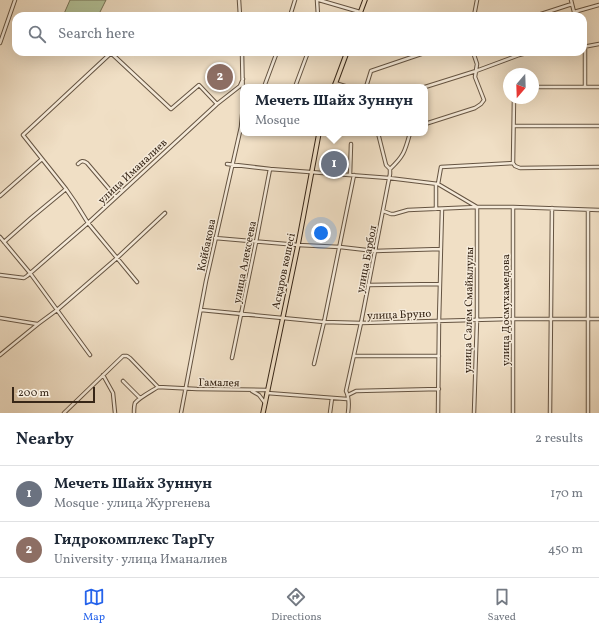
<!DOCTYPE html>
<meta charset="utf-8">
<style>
:root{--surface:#fff;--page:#f6f6f7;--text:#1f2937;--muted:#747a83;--line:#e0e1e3;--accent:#2563eb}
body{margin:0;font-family:Vollkorn,serif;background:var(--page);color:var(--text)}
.compass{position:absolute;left:503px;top:68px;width:36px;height:36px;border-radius:50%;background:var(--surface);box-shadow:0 4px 16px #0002;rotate:199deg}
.scale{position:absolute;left:12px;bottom:10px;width:83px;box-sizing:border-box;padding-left:4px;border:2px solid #372617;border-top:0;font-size:11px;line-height:14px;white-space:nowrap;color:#372617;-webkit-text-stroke:3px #f5ead9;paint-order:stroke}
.you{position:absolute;left:321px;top:233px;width:14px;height:14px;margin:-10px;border:3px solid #fff;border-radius:50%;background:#1a73e8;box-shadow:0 0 0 6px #1a73e833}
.badge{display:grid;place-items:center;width:26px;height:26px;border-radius:50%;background:var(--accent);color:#fff;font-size:13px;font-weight:700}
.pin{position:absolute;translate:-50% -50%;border:2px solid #fff;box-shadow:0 1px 4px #0006}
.popup{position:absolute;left:240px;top:84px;width:188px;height:52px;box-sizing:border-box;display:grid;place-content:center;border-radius:8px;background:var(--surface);filter:drop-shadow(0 1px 3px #0005);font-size:13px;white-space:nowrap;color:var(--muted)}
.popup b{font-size:15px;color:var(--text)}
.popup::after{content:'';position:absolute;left:50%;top:100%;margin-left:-8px;border:8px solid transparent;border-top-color:var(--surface)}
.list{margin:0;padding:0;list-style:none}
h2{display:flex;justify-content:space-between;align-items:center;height:52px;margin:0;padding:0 16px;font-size:17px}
h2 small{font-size:13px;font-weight:400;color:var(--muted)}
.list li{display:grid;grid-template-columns:26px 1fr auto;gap:12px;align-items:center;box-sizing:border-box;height:56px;padding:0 16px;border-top:1px solid var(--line)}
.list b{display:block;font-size:15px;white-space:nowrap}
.list p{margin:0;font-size:13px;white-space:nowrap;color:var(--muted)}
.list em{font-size:13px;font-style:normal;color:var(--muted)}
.icon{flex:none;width:22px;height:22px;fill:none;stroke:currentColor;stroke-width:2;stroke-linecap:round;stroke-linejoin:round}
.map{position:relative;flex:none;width:599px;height:413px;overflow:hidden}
.search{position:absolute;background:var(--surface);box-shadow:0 4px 16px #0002;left:12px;right:12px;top:12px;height:44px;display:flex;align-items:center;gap:10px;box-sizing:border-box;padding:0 14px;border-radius:12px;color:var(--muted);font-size:15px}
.sheet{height:164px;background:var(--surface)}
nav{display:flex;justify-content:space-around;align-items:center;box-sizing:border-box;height:56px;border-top:1px solid var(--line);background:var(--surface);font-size:11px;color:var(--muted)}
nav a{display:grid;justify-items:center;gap:2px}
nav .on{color:var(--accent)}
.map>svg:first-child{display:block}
</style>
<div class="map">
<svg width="599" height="413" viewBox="0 0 599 413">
<rect width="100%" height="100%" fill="#f0dfc5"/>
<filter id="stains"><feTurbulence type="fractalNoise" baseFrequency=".005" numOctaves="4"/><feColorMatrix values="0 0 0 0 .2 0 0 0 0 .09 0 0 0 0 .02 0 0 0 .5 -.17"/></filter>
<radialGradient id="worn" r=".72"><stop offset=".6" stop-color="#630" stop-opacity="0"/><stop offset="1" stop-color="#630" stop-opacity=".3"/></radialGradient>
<path fill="#b4c399" stroke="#767458" d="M70,0H106L98,16H63Z"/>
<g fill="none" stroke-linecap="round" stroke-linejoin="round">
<defs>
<path id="minor" d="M239,0L240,16
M317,0L318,16
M319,0L360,12
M571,0L575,16
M574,12L599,5
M290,16L295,0
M474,16L477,0
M535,16L572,4
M583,41L585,47V87
M0,43L15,0
M583,47L599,44
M242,52L243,104
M335,83L348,87
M264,87L277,52
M295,87L308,52
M366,87L371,71L427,52
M425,87L476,71L519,55L530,52
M533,87H599
M425,124L475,108L481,104L484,100L475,77L477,64L473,52
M514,126H599
M513,163L515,166L520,168L599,167
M78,164C81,161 83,160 87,163L116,197
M227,164L270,169L389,178L438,184L477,207V320L474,413
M390,169C404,156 405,151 410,133
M350,175L351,144
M438,184L441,167L513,163L514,98
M0,196L42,159
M436,209V184
M383,211L391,214H394L408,210L477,207H513L599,210
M0,237L30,273L90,355
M215,238L298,245L340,247L375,251L441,249
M4,242L31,218L66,189
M0,275L24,278L27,276L88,223L217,104L240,86L243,79
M137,282L88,223L75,202L66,189L23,135L111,53L171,109L199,85L217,104
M368,285L440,284
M201,310L324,322L361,323L513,319H599
M0,318L37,324
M0,355L38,324L57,310L117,258L165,213
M354,356H439
M232,358L256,242L270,169
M314,364L324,322L354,175
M103,375L113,393L115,413
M123,381L140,398
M252,391L259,395L265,403
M267,393L347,399
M348,395L356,391L439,389
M64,413L123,356H127L130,358L158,387L197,389L267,390
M134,413C134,410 134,406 135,403C140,397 152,391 158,387
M181,413L206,281L241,127L243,105
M330,413L332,398
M348,413C349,406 349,397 346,391L361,323L390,174V169L386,165L378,133
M438,413L439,321L442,209
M513,413V207
M550,413L552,208
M588,413V210"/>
<path id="major" d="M359,16L365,0
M334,87L347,52
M263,413L298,245L319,133"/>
</defs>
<use href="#minor" stroke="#655442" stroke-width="4.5"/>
<use href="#major" stroke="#372617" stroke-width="5.5"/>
<use href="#minor" stroke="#f5ead9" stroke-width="2.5"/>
<use href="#major" stroke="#f0dfc5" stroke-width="3.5"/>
</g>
<g text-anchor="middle" stroke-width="3" stroke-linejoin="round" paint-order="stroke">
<g font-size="11" fill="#372617" stroke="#f5ead9">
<text transform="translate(132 171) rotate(-43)" y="4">улица Иманалиев</text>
<text transform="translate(206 245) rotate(-78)" y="4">Койбакова</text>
<text transform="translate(366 259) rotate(-79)" y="4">улица Барбол</text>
<text transform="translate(244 262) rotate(-79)" y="4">улица Алексеева</text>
<text transform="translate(283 271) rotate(-78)" y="4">Асқаров көшесі</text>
<text transform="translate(468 310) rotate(-89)" y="4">улица Салем Смайылулы</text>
<text transform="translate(505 310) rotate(-90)" y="4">улица Досмухамедова</text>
<text transform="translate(399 314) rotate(-2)" y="4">улица Бруно</text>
<text transform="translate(219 382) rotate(1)" y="4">Гамалея</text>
</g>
</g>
<rect width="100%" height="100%" filter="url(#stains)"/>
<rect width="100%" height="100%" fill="url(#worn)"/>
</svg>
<svg class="compass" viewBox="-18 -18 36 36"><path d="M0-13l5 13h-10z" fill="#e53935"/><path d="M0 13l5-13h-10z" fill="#747a83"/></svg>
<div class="scale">200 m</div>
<div class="you"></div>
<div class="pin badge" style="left:334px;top:164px;background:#6b7280">1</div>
<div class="popup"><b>Мечеть Шайх Зуннун</b>Mosque</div>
<div class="pin badge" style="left:220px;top:77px;background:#8d6e63">2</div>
<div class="search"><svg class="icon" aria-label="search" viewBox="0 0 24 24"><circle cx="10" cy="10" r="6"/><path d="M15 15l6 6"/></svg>Search here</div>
</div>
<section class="sheet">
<h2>Nearby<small>2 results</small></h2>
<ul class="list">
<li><span class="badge" style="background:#6b7280">1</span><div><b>Мечеть Шайх Зуннун</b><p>Mosque · улица Жургенева</p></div><em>170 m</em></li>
<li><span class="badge" style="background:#8d6e63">2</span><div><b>Гидрокомплекс ТарГу</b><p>University · улица Иманалиев</p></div><em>450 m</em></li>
</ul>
</section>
<nav>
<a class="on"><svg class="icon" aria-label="map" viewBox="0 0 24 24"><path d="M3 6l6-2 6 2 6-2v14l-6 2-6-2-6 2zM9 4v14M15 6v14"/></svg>Map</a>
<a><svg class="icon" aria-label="directions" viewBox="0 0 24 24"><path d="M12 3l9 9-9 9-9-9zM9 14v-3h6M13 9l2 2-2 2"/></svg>Directions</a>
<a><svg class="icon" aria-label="saved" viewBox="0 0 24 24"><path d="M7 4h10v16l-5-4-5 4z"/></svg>Saved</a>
</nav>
